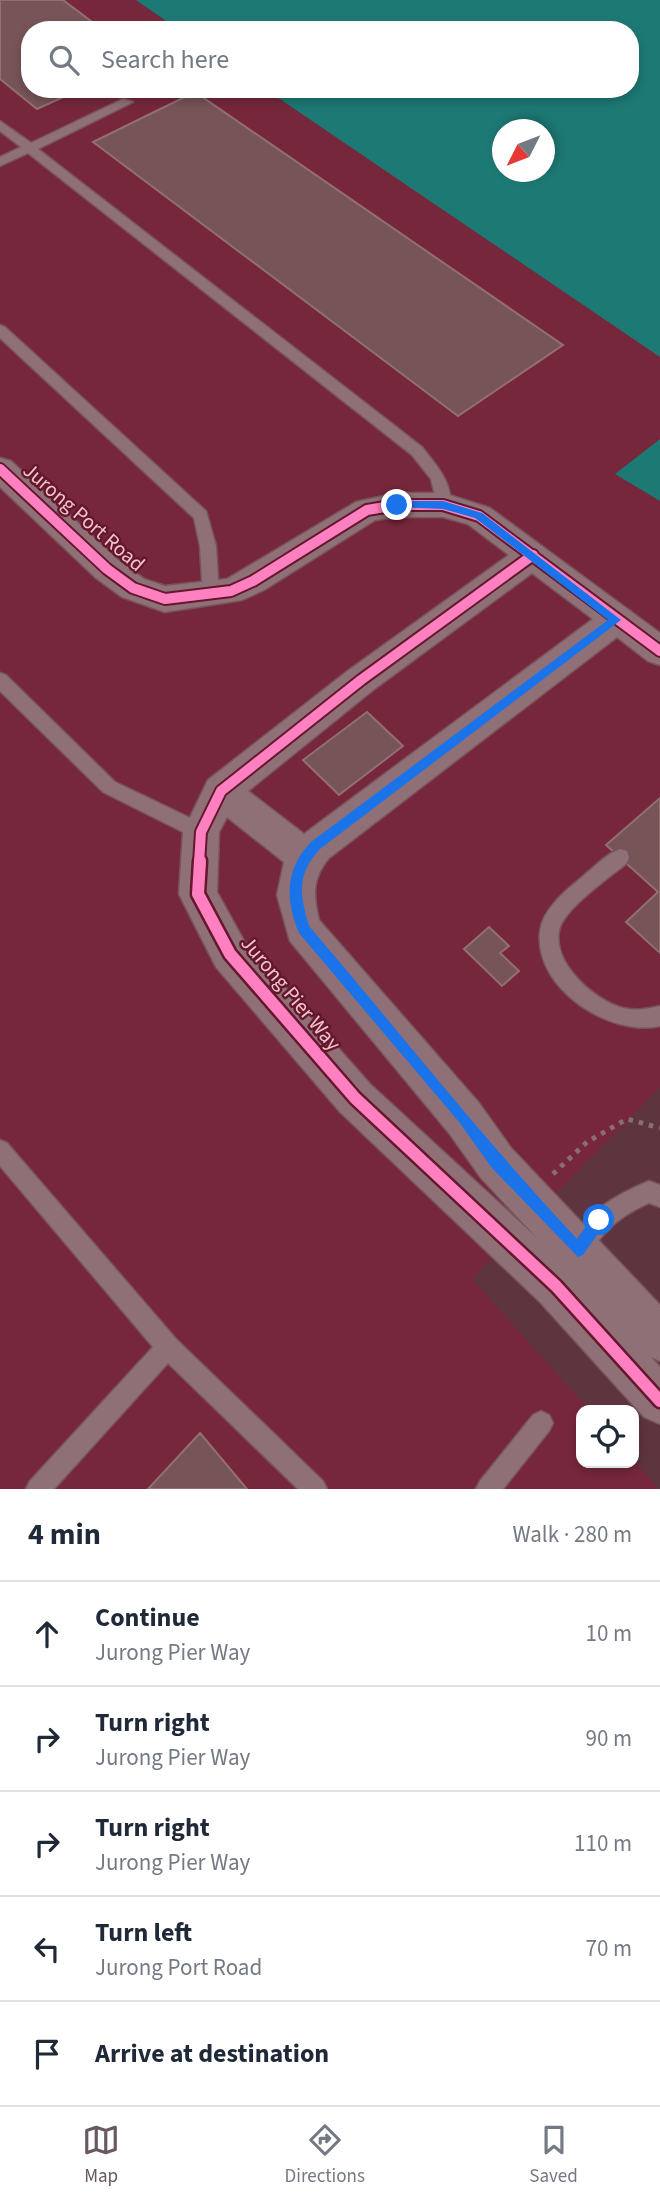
<!DOCTYPE html>
<meta charset="utf-8">
<style>
:root{--surface:#fff;--page:#f2f2f3;--text:#1f2937;--muted:#747a83;--line:#e0e1e3;--accent:#675863}
body{margin:0;font-family:"Source Sans 3",sans-serif;background:var(--page);color:var(--text)}
.controls{position:absolute;right:21px;bottom:21px;display:grid;overflow:hidden;border-radius:14px;box-shadow:0 4px 10px #0003}
.controls button{width:63px;height:63px;display:grid;place-items:center;padding:0;border:0;border-bottom:2px solid var(--line);background:var(--surface);color:var(--text);font:35px sans-serif}
.compass{position:absolute;left:492px;top:119px;width:63px;height:63px;border-radius:50%;background:var(--surface);box-shadow:0 4px 10px #0003;rotate:228deg}
.stop{position:absolute;width:21px;height:21px;margin:-16px;border:5px solid #1a73e8;border-radius:50%;background:#fff}
.stop.end{background:#1a73e8;border-color:#fff;box-shadow:0 2px 7px #0008}
.list{margin:0;padding:0;list-style:none}
h2{display:flex;justify-content:space-between;align-items:center;height:91px;margin:0;padding:0 28px;font-size:30px}
h2 small{font-size:23px;font-weight:400;color:var(--muted)}
.list li{display:grid;grid-template-columns:46px 1fr auto;gap:21px;align-items:center;box-sizing:border-box;height:105px;padding:0 28px;border-top:2px solid var(--line)}
.list b{display:block;font-size:26px;white-space:nowrap}
.list p{margin:0;font-size:23px;white-space:nowrap;color:var(--muted)}
.list em{font-size:23px;font-style:normal;color:var(--muted)}
.icon{flex:none;width:38px;height:38px;fill:none;stroke:currentColor;stroke-width:2;stroke-linecap:round;stroke-linejoin:round}
.map{position:relative;flex:none;width:660px;height:1489px;overflow:hidden}
.search{position:absolute;background:var(--surface);box-shadow:0 4px 10px #0003;left:21px;right:21px;top:21px;height:77px;display:flex;align-items:center;gap:18px;box-sizing:border-box;padding:0 24px;border-radius:28px;color:var(--muted);font-size:26px}
.sheet{height:616px;background:var(--surface)}
nav{display:flex;justify-content:space-around;align-items:center;box-sizing:border-box;height:98px;border-top:2px solid var(--line);background:var(--surface);font-size:19px;color:var(--muted)}
nav a{display:grid;justify-items:center;gap:4px}
nav .on{color:var(--accent)}
.map>svg:first-child{display:block}
</style>
<div class="map">
<svg width="660" height="1489" viewBox="0 0 660 1489">
<rect width="100%" height="100%" fill="#5e343f"/>
<path fill="#77273c" d="M0,0H136L179,30H30V89H266L660,356V439L615,474L660,501V1087L472,1279L589,1410H581V1463L634,1461L659,1489H0Z"/>
<path fill="#1d7974" fill-rule="evenodd" d="M136,0H660V357L265,89H630V30H179ZM503,130H544V172H503Z
M660,439V501L615,474Z"/>
<path fill="#775457" stroke="#936f72" stroke-width="2" d="M0,0H63L103,30H30V89H81L37,109L0,79Z
M195,92L563,345L458,416L93,142Z
M367,712L403,746L339,795L303,760Z
M660,798V953L626,922L658,892L606,845Z
M489,927L509,946L500,953L519,971L502,986L464,949Z
M200,1433L247,1489H148Z"/>
<g fill="none" stroke-linecap="round" stroke-linejoin="round">
<defs>
<path id="lane" d="M123,99L133,102L38,149L422,447C435,464 457,487 448,509H438L431,479L412,455L28,153L0,166V157L21,147L0,131V121L31,143Z
M0,325L5,327L206,511L216,546L219,596L217,601H205L203,596L200,546L194,518L0,338Z
M0,673L6,675L115,782L207,826L210,832L207,838L201,840L195,838L103,792L0,691Z
M620,849L627,851L629,857L627,863C610,877 562,910 559,931C553,964 594,1000 623,1008C636,1011 647,1009 660,1006V1026C610,1037 534,989 540,932C542,910 565,891 581,878C593,868 606,854 620,849Z
M0,1140L7,1143L176,1339L323,1481L327,1489H298L168,1363L54,1489H26L30,1481L153,1347L0,1166Z
M649,1181L660,1185V1207L649,1203C633,1210 618,1219 606,1232C597,1241 590,1255 578,1260L570,1257L567,1249C581,1214 616,1195 649,1181Z
M541,1411L549,1415L553,1423L549,1431L503,1489H476L480,1481L533,1415Z"/>
<path id="street" d="M0,458L11,461L118,560L144,579L165,586L227,579L356,502L397,493H443L490,508L660,633V665L648,661L617,637L329,858C312,878 313,895 319,920L479,1103L511,1148L660,1305V1361L651,1357L660,1367V1424L644,1417L540,1302L340,1112L216,967L179,894L183,832L208,780L349,670L509,555L468,524L443,517H397L375,520L264,590L242,600L165,612L122,597L96,578L0,487ZM532,573L593,619L304,834L248,791L373,690ZM227,817L284,862L277,895L290,941L449,1133L481,1178L537,1238L370,1084L244,941L217,892L219,832Z"/>
</defs>
<use href="#lane" stroke="#79535c" stroke-width="3"/>
<use href="#street" stroke="#79535c" stroke-width="3"/>
<path stroke="#8a6d74" stroke-width="5" stroke-dasharray="4.5 6" stroke-linecap="butt" d="M553,1174L587,1142L627,1119L660,1128"/>
<use href="#lane" fill="#907077" fill-rule="evenodd"/>
<use href="#street" fill="#907077" fill-rule="evenodd"/>
<defs>
<path id="cycleway-far1" d="M0,469L107,569L133,588L165,599L231,591L253,581L367,510L397,505H443L479,516L660,651
M199,863L201,832L221,791L361,680L533,555"/>
<path id="cycleway" d="M200,861L198,894L230,954L355,1098L556,1286L660,1401"/>
</defs>
<use href="#cycleway-far1" stroke="#64172d" stroke-width="14"/>
<use href="#cycleway" stroke="#64172d" stroke-width="17"/>
<use href="#cycleway-far1" stroke="#ff80c0" stroke-width="10"/>
<use href="#cycleway" stroke="#ff80c0" stroke-width="12"/>
</g>
<path fill="#1a73e8" d="M397,501H443L482,513L621,620L320,849C296,874 300,896 309,926C398,1030 483,1139 577,1239L594,1215H604V1225L583,1255L578,1257L492,1168L459,1122L299,933C285,899 285,869 311,842L608,620L475,518L443,509L394,507L392,505Z"/>
<g text-anchor="middle" stroke-width="5" stroke-linejoin="round" paint-order="stroke">
<g font-size="21" fill="#f3c3ca" stroke="#64172d">
<text transform="translate(84 517) rotate(41)" y="7">Jurong Port Road</text>
<text transform="translate(291 993) rotate(50)" y="7">Jurong Pier Way</text>
</g>
</g>
</svg>
<div class="controls">
<button><svg class="icon" aria-label="locate" viewBox="0 0 24 24"><circle cx="12" cy="12" r="6"/><path d="M12 2v4M12 18v4M2 12h4M18 12h4"/></svg></button>
</div>
<svg class="compass" viewBox="-18 -18 36 36"><path d="M0-13l5 13h-10z" fill="#e53935"/><path d="M0 13l5-13h-10z" fill="#747a83"/></svg>
<div class="stop" style="left:599px;top:1220px"></div>
<div class="stop end" style="left:397px;top:505px"></div>
<div class="search"><svg class="icon" aria-label="search" viewBox="0 0 24 24"><circle cx="10" cy="10" r="6"/><path d="M15 15l6 6"/></svg>Search here</div>
</div>
<section class="sheet">
<h2>4 min<small>Walk · 280 m</small></h2>
<ul class="list">
<li><svg class="icon" aria-label="ahead" viewBox="0 0 24 24"><path d="M12 20V5M6 11l6-6 6 6"/></svg><div><b>Continue</b><p>Jurong Pier Way</p></div><em>10 m</em></li>
<li><svg class="icon" aria-label="right" viewBox="0 0 24 24"><path d="M7 20v-9h11M14 6l5 5-5 5"/></svg><div><b>Turn right</b><p>Jurong Pier Way</p></div><em>90 m</em></li>
<li><svg class="icon" aria-label="right" viewBox="0 0 24 24"><path d="M7 20v-9h11M14 6l5 5-5 5"/></svg><div><b>Turn right</b><p>Jurong Pier Way</p></div><em>110 m</em></li>
<li><svg class="icon" aria-label="left" viewBox="0 0 24 24"><path d="M17 20v-9H6M10 6l-5 5 5 5"/></svg><div><b>Turn left</b><p>Jurong Port Road</p></div><em>70 m</em></li>
<li><svg class="icon" aria-label="arrive" viewBox="0 0 24 24"><path d="M6 21V4h12l-3 4 3 4H6"/></svg><div><b>Arrive at destination</b></div></li>
</ul>
</section>
<nav>
<a class="on"><svg class="icon" aria-label="map" viewBox="0 0 24 24"><path d="M3 6l6-2 6 2 6-2v14l-6 2-6-2-6 2zM9 4v14M15 6v14"/></svg>Map</a>
<a><svg class="icon" aria-label="directions" viewBox="0 0 24 24"><path d="M12 3l9 9-9 9-9-9zM9 14v-3h6M13 9l2 2-2 2"/></svg>Directions</a>
<a><svg class="icon" aria-label="saved" viewBox="0 0 24 24"><path d="M7 4h10v16l-5-4-5 4z"/></svg>Saved</a>
</nav>
